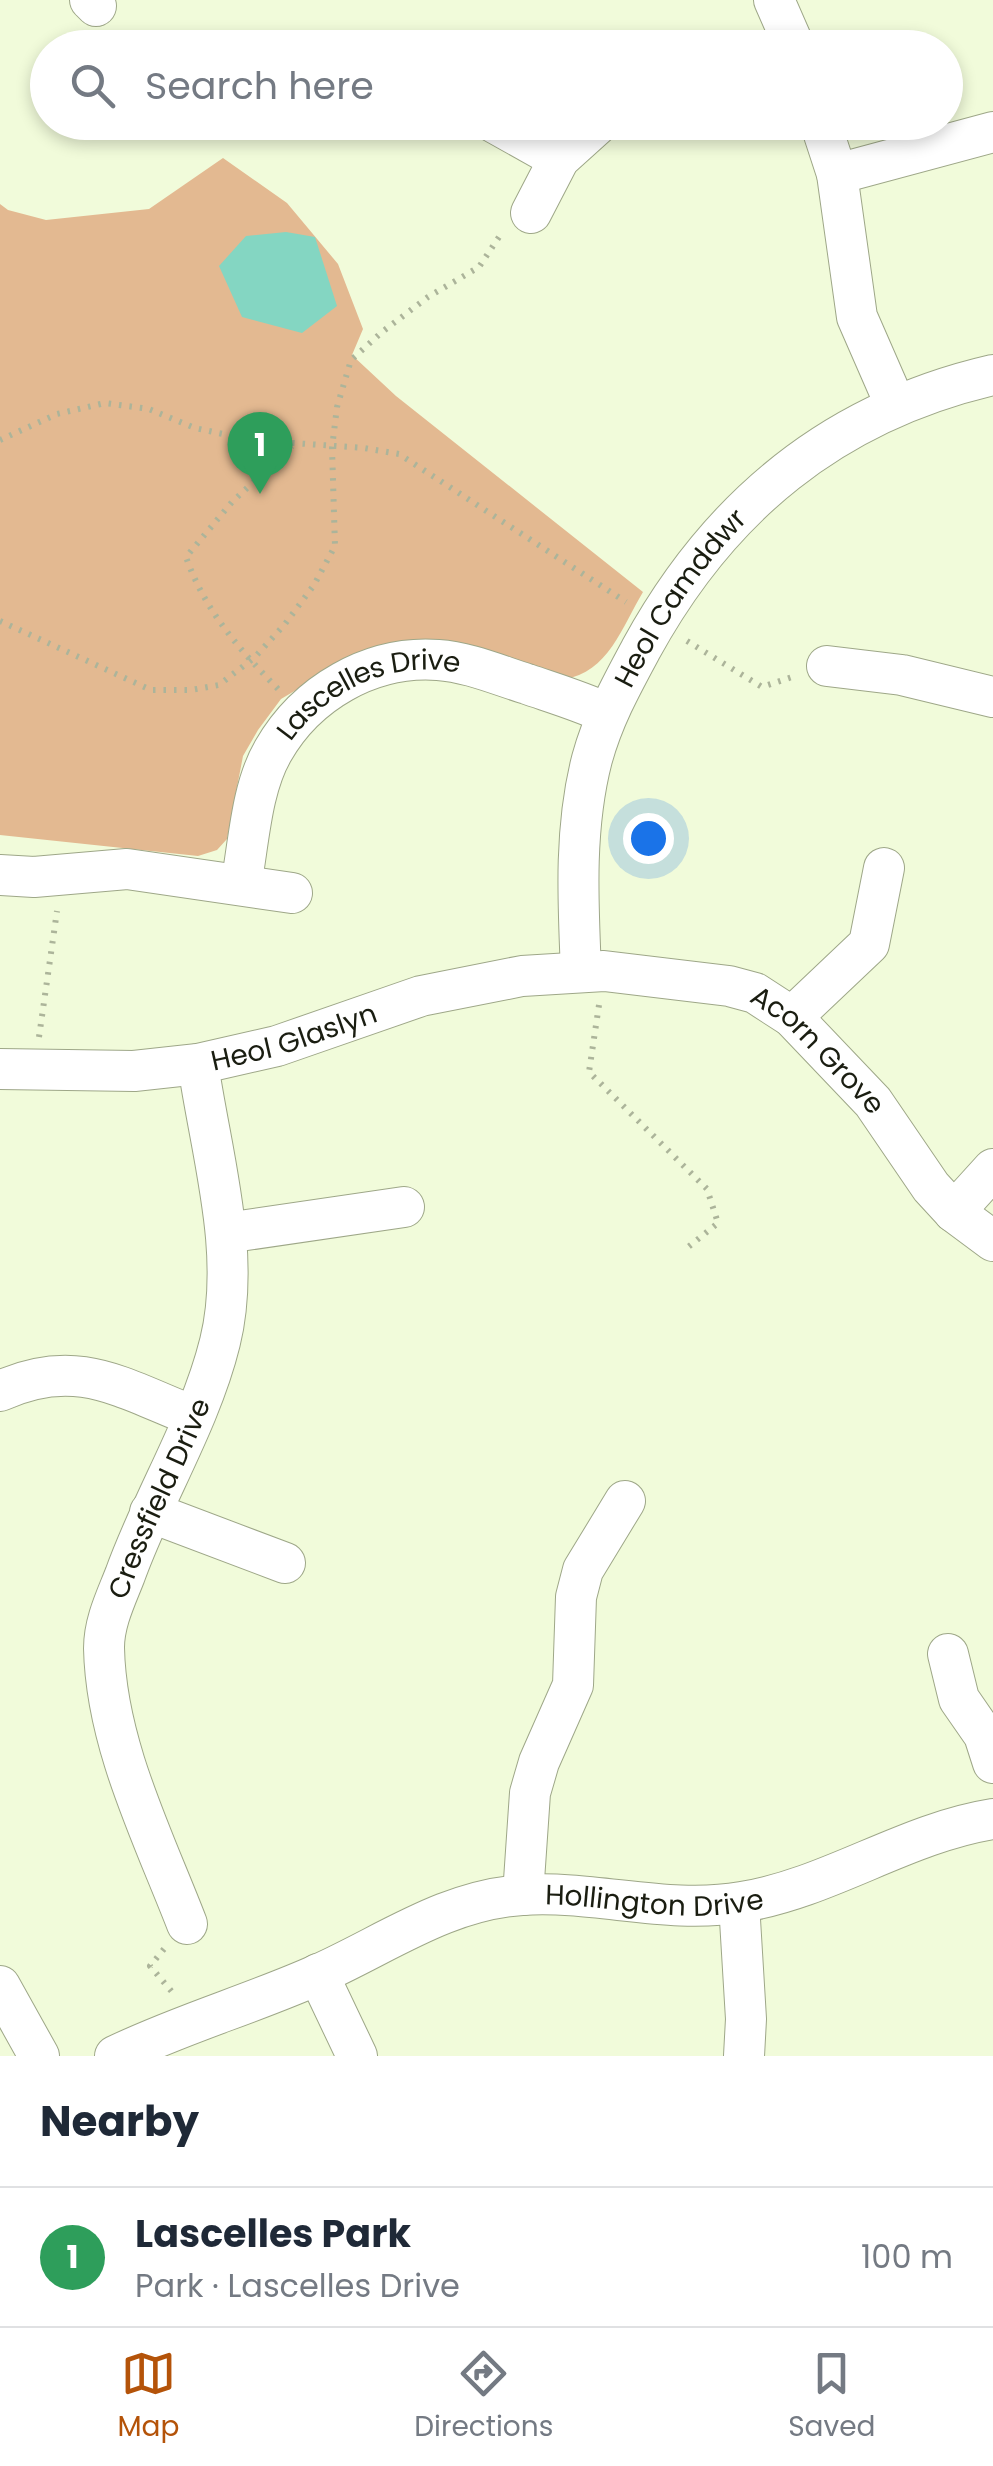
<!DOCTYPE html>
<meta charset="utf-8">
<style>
:root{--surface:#fff;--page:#f6f6f7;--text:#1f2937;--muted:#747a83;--line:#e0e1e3;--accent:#b45309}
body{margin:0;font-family:Poppins,sans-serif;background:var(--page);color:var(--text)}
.you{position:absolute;left:648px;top:838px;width:35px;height:35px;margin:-25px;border:8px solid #fff;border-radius:50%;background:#1a73e8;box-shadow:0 0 0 15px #1a73e833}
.badge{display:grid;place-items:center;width:65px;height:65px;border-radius:50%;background:var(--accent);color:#fff;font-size:32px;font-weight:700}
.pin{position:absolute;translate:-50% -82px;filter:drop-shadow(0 2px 5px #0008)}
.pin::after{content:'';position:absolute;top:52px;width:35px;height:30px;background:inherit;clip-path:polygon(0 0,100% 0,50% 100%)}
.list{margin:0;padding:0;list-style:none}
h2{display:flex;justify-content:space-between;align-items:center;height:130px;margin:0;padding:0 40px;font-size:42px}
h2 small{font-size:32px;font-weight:400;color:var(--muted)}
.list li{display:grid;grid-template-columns:65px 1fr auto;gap:30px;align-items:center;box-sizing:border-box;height:140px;padding:0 40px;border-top:2px solid var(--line)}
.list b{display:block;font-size:38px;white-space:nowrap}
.list p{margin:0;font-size:32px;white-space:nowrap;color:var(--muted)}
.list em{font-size:32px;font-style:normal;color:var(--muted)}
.icon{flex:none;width:55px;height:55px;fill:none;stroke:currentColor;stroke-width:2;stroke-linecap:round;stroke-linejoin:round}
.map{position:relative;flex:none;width:993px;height:2056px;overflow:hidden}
.search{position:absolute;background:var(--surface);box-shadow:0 5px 15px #0003;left:30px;right:30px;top:30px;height:110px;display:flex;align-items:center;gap:25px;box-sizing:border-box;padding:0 35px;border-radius:55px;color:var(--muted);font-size:38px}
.sheet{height:270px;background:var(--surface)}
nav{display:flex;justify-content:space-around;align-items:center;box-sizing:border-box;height:140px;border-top:2px solid var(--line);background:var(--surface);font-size:28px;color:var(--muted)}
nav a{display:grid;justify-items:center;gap:5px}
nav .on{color:var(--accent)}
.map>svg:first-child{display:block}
</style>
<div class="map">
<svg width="993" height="2056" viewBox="0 0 993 2056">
<rect width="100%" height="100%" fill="#f1fbda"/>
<path fill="#e3b991" d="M223,158L287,203L338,264L363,329L352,355L396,396L643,592C622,627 608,673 564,679L313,680L281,699L258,730L243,756L227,839L217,850L198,856L0,835V204L8,210L46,220L149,209Z"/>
<path fill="#84d6c2" d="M286,232L315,237L337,306L302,333L242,317L219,266L246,236Z"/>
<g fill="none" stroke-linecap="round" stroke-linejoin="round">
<defs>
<g id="minor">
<path d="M90,0L96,6"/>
<path d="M774,0L795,48"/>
<path d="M493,122L559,159"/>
<path d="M820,122L837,174L857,317L895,404"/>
<path d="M837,174L993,132"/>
<path d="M531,213L559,159L600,122"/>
<path d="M827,666L902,675L993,697"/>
<path d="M0,875L34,877L127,869L292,893"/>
<path id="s1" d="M241,885C249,842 251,789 273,751C306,693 371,655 438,660C468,662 498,675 527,684C553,693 580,701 606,713"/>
<path id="s2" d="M581,971C578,901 574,828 592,759C603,719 621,686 641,649C719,506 833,412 993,375"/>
<path d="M792,1017L869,944L884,868"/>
<path id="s3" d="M0,1069L134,1071L198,1064L277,1046L421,996L522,976L604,971L729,986L755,993L792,1017L873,1102L931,1187L954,1212L993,1241"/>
<path d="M954,1212L993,1169"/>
<path d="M226,1233L404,1207"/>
<path d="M0,1391C77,1356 121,1388 193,1416"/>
<path d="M150,1512L285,1563"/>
<path d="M948,1654L959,1699L984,1735L993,1763"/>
<path d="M523,1895L530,1793L539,1762L573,1685L576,1597L583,1570L625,1501"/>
<path d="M739,1903L746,2019L744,2056"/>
<path id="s4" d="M187,1924C153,1836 106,1744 104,1648C104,1622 116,1598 125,1575C153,1497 200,1423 220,1342C242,1253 211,1154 198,1064"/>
<path d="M318,1974L357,2056"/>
<path d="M0,1986L39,2056"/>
<path id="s5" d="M115,2056C181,2024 252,2004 319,1974C386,1944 446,1900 522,1895C596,1890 668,1915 742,1902C829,1888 905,1833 993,1819"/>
</g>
</defs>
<use href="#minor" stroke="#9ea788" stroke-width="42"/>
<path stroke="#acb49a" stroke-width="6" stroke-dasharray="2.5 8" stroke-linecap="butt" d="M0,440L57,414L105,403L149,409L195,428L251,440L364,448L399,454L626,602
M0,621L151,690H191L219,685L255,657L285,624L314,585L335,546L332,448L337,407L351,360L382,332L428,297L479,267L503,231
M687,641L762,687L795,676
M278,689C239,649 205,611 186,557L232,502L292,446
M599,1005L589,1072L707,1189L718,1223L687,1248
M39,1037L57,911
M164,1949L150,1966L173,1993"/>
<use href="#minor" stroke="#fff" stroke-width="40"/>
</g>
<g text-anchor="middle" stroke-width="8" stroke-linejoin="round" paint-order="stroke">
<g font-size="28" fill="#1a1d11" stroke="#f1fbda">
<text dy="10" stroke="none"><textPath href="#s2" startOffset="398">Heol Camddwr</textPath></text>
<text dy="10" stroke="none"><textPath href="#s1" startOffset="258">Lascelles Drive</textPath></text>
<text dy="10" stroke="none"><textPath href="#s3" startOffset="298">Heol Glaslyn</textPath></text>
<text dy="10" stroke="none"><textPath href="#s3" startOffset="855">Acorn Grove</textPath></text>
<text dy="10" stroke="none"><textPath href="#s4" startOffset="450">Cressfield Drive</textPath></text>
<text dy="10" stroke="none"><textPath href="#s5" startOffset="572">Hollington Drive</textPath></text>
</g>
</g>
</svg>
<div class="you"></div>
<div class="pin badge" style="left:260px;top:494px;background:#2e9e5b">1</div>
<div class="search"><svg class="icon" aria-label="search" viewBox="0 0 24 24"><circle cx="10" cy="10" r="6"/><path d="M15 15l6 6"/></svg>Search here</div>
</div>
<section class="sheet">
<h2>Nearby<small></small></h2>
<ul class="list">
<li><span class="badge" style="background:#2e9e5b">1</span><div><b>Lascelles Park</b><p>Park · Lascelles Drive</p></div><em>100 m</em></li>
</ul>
</section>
<nav>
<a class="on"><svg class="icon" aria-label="map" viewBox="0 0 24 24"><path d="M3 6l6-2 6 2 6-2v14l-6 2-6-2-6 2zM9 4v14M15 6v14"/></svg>Map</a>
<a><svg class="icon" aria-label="directions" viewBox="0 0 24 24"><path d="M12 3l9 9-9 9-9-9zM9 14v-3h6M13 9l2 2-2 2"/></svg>Directions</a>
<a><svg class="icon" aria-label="saved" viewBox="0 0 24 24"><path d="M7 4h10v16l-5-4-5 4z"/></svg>Saved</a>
</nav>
